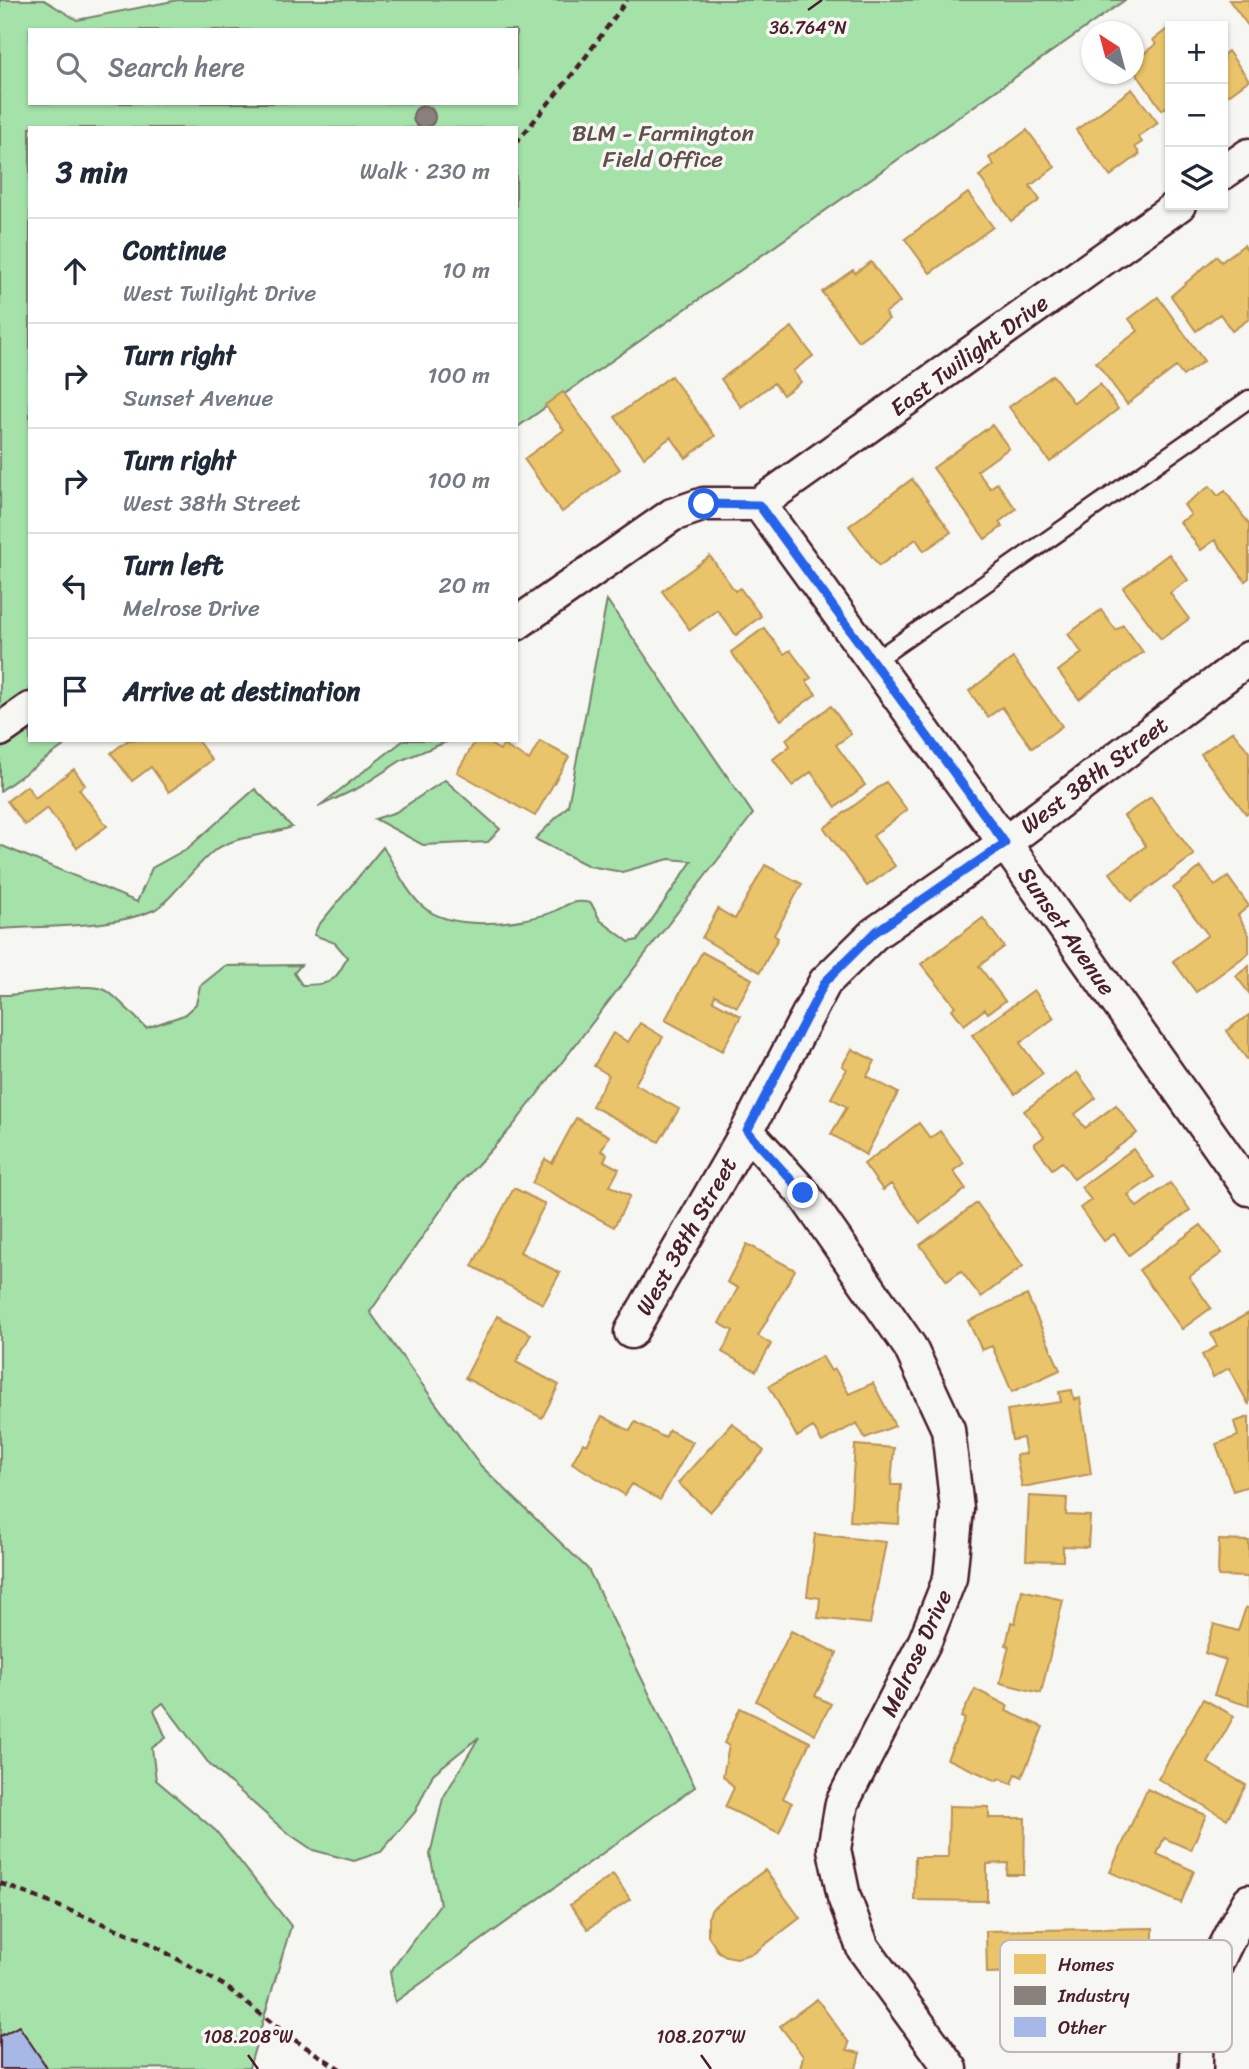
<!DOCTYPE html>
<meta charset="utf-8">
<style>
:root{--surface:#fff;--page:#f2f2f3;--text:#1f2937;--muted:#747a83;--line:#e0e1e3}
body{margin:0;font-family:Sriracha,sans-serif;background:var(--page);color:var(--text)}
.controls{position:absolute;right:21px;top:21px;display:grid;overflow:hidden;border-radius:0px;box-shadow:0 2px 5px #0004}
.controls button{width:63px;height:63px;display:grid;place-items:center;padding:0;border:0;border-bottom:2px solid var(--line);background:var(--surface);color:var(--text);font:35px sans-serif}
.compass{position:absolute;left:1081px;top:21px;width:63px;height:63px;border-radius:50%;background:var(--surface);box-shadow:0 2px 5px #0004;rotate:324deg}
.stop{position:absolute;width:21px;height:21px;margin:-16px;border:5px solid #2563eb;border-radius:50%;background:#fff}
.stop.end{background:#2563eb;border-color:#fff;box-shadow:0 2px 7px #0008}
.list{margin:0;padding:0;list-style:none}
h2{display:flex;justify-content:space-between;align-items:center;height:91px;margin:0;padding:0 28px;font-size:30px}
h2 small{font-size:23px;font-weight:400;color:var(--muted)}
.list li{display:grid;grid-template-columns:46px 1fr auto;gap:21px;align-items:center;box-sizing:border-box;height:105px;padding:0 28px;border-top:2px solid var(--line)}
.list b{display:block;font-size:26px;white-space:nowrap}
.list p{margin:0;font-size:23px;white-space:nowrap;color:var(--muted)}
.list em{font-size:23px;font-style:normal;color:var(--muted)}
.icon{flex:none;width:38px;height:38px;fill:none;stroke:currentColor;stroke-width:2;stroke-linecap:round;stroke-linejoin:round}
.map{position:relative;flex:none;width:1249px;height:2069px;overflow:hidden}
.search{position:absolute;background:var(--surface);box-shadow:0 2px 5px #0004;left:28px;top:28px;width:490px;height:77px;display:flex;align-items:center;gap:18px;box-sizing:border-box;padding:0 24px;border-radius:0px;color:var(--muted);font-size:26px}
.panel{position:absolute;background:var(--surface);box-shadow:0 2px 5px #0004;left:28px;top:126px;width:490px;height:616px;border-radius:0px}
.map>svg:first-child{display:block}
</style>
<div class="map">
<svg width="1249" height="2069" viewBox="0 0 1249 2069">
<rect width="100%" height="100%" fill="#f6f6f2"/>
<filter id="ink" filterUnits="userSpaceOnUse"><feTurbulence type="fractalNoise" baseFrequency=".0143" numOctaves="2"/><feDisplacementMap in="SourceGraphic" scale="14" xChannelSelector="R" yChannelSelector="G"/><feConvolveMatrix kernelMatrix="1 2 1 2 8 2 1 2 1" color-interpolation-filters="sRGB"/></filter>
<g filter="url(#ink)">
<path fill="#a4e2aa" stroke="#77806a" stroke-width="2" fill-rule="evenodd" d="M0,0H44L77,20L178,0H1125L516,428V128H30V740H72L0,791ZM30,30H516V103H30Z
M607,600L753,814L512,1127L457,1187L370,1312L481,1466L588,1569L695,1787L395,2002L390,1972L440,1904L430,1855L443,1798L479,1737L433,1774L415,1812L381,1852L354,1861L313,1850L285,1831L210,1765L163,1703L154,1710L166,1738L152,1748L156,1780L216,1831L291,1926L249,2068L0,2069V995C25,996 88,981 105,990C113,993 138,1020 146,1028L184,1015L196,1004L200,986L225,966L301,965L294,973L302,985C329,985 336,983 347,957L335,943L314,935L318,926L383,847C395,866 405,890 422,906C450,931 513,924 547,914C567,908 567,898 591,903L600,920L629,942L638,940L692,861L669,859L622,872L589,866L535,839L568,806Z
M404,740H451L402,760L360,787L318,807Z
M445,780L500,829L488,842L423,845L375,819L396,812Z
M255,789L292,827C267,836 237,835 215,850C197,863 168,904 154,910C111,929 47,925 0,929V845L137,902L152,868L188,848Z"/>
<path fill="#e9c46a" stroke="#b99257" stroke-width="2" d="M1229,0H1249V27Z
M1170,27V104L1162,110L1134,70V61L1156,44L1153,40Z
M1228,51L1249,80L1223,99V55Z
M1132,89L1158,123L1138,137L1142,142L1135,147L1140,154L1110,176L1076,130Z
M1027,130L1055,167L1030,186L1040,200L1011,221L979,176L994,165L989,158Z
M968,193L993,227L930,273L905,239Z
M1244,245L1249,253V319L1232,331L1220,314L1196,331L1171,296L1217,256L1221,262Z
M871,262L900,302L885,313L889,319L858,341L822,292L853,270L855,273Z
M1158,297L1204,361L1183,376L1176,367L1127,404L1096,362L1138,331L1129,319Z
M792,327L813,356L793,371L801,382L783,395L774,383L741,407L721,379Z
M1053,375L1074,403L1100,384L1118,409L1050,462L1009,407Z
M671,376L715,436L686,458L671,437L644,457L615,417Z
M563,392L620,469L562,512L524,459L564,430L545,405Z
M992,425L1009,448L977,471L990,488L997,483L1016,509L999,522L1002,527L985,539L933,468Z
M912,479L951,532L924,551L916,539L879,566L849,526Z
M1210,486L1218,496L1225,491L1249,524V578L1245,581L1215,540L1201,550L1180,522L1191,515L1184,505Z
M1169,554L1188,580L1170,593L1189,619L1161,639L1123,588Z
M710,556L735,591L740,588L761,616L736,635L717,610L690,630L662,591Z
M1101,610L1116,630L1123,625L1143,652L1079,699L1058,671L1082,653L1068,634Z
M764,628L784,654L790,650L811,678L806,681L816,694L781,720L731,652Z
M1013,658L1062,726L1032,748L1002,707L988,717L969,691Z
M831,706L851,734L836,745L865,785L836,807L811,772L792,786L773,759L790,746L786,739Z
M1233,731L1249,752V812L1246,814L1201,754Z
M128,740H197L212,760L169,792L151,767L132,781L111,753Z
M476,740H483L500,750L503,745L529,760L540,741L569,757L535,816L457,772Z
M74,769L85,785L79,789L107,826L77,848L47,808L25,825L7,801L27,786L35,798Z
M886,782L907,810L873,836L895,866L867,886L824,828Z
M1151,797L1194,855L1131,901L1110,873L1146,846L1124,816Z
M765,865L802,884L774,935L778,938L760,972L702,938L718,909L735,919Z
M1201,867L1215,886L1228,877L1249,906L1238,915L1249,935V953L1196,992L1173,961L1208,935L1173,888Z
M983,918L1004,947L979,966L1005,1001L988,1013L985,1009L964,1025L952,1009L955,1006L921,964Z
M702,952L752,979L737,1007L715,995L713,1001L741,1016L722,1051L665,1020Z
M1249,966V993L1236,976Z
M1034,990L1054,1018L1020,1043L1043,1074L1015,1094L972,1035Z
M1249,1015V1058L1247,1059L1226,1031Z
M640,1023L663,1037L635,1084L679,1109L659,1142L592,1106L609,1075L594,1066L613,1033L628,1042Z
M852,1049L875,1061L867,1076L898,1093L866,1155L831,1134L847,1107L831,1098L847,1069L842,1066Z
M1077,1072L1096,1098L1075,1114L1085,1128L1116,1105L1137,1133L1074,1179L1062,1162L1052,1169L1034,1144L1044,1137L1024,1111Z
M576,1118L609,1136L601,1151L607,1154L604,1161L619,1169L610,1186L630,1196L614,1227L532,1183L545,1159L552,1163Z
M919,1123L930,1138L940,1131L964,1163L953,1171L966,1189L920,1223L891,1184L883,1190L864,1164Z
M1133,1149L1154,1177L1128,1195L1137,1207L1170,1183L1190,1210L1129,1255L1114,1234L1104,1241L1080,1208L1091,1200L1081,1187Z
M514,1188L545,1204L520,1252L560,1273L543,1304L472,1266Z
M977,1203L1023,1266L981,1297L961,1271L947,1281L920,1245Z
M1201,1225L1222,1253L1189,1277L1211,1308L1182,1329L1139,1270Z
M747,1244L795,1270L758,1336L771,1344L756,1371L722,1352L733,1331L719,1323L738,1288L727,1282Z
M1027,1295L1060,1370L1012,1392L992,1346L982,1350L968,1321Z
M1249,1313V1405L1229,1368L1213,1377L1202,1355L1217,1346L1211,1334Z
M497,1316L531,1334L516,1362L559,1385L542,1418L465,1378Z
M822,1356L831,1371L835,1369L849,1394L873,1383L895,1426L865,1438L857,1423L822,1442L813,1427L797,1437L769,1386Z
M1072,1390L1074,1400L1080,1398L1091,1474L1022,1487L1016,1455L1026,1454L1023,1438L1012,1440L1007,1410L1061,1402L1059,1392Z
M602,1416L630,1431L635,1422L665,1438L669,1430L693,1442L660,1500L632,1484L625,1495L572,1463L583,1443L587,1445Z
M1249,1417V1486L1233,1491L1216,1444L1238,1436L1234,1422Z
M732,1423L764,1451L710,1512L678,1483Z
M855,1445L894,1448L891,1485H901L899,1524L850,1521Z
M1029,1496L1067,1498L1066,1515L1090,1516L1088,1547L1063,1546V1561L1026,1560Z
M815,1534L886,1542L870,1624L818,1618L820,1598L807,1596Z
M1219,1540L1249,1541V1597L1248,1577L1218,1576Z
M1022,1590L1063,1600L1041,1693L1000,1683L1009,1646L1006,1645L1011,1622L1015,1623Z
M1246,1607L1249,1609V1706L1214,1695L1226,1660L1205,1653L1214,1624L1238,1631Z
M791,1631L837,1653L815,1696L831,1704L815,1734L756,1701Z
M975,1689L1008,1706L1006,1711L1043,1727L1022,1777L1016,1774L1012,1784L999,1778L997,1781L947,1759L965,1719L961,1717Z
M1203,1699L1234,1716L1208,1763L1246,1785L1227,1819L1158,1779Z
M740,1708L810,1742L783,1798L792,1803L779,1833L725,1807L734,1788L723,1776L729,1746L724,1743Z
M1147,1789L1206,1815L1191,1850L1164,1838L1157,1854L1194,1871L1181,1903L1110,1872Z
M949,1806L989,1807V1818H1025L1024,1875H1007L1008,1863L987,1864V1901L914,1900L915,1857H948Z
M765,1870L800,1918L754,1953L737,1958L726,1956L718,1951L708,1936V1918L712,1909Z
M613,1874L630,1899L588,1929L570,1905Z
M1153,1928V1963L1110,1965L1111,2021L1078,2022L1076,1971L987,1973L986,1931Z
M817,1999L849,2043L847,2050L860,2053L856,2069H800L803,2056L780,2026Z"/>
<path fill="#8a817c" stroke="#776464" stroke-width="2" d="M413 117a11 11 0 1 1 22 0a11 11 0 1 1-22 0Z"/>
<path fill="#a7b8e7" stroke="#4a1f2b" stroke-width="2" d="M19,2026L48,2069H0V2036Z"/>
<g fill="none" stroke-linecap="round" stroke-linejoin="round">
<defs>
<path id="service" d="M873,662L1249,399"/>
<path id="minor" d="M1223,173L1249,155
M759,504L1005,843L1249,1189
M759,504L1179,205
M516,624L672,515L704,504H759
M0,730L30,709
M747,1131L803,1193L910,1347L948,1429L957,1509L950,1578L925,1641L842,1803L834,1849L844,1897L863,1948L951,2069
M631,1332L747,1131L825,982L874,934L1005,843L1249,658
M1196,2069C1195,2002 1216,1958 1249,1901"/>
</defs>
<use href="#service" stroke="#4a1f2b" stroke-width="21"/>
<use href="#minor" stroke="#4a1f2b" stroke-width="37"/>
<path stroke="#4a1f2b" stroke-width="4.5" stroke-dasharray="7 5" stroke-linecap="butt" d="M516,143L579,66L627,0
M0,1883L142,1939L225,1986L290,2037L340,2069"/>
<use href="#service" stroke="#f6f6f2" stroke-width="16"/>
<use href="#minor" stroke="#f6f6f2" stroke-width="32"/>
</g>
</g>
<g fill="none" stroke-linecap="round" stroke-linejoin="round" filter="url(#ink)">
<path stroke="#2563eb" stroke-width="9" d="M704,504L759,505L1005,843L874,933L825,982L747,1131L803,1193"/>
</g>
<path fill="none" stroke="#4a1f2b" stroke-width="2.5" d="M808,10L822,0M248,2055L258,2069M701,2055L711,2069"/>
<g text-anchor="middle" stroke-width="7" stroke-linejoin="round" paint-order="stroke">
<g font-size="23" fill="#60504b" stroke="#f6f6f2">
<text x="663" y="141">BLM - Farmington<tspan x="663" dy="26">Field Office</tspan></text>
</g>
<g font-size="23" fill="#4a1f2b" stroke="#f6f6f2">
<text transform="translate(969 355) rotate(-36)" y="8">East Twilight Drive</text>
<text transform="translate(1094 775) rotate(-37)" y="8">West 38th Street</text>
<text transform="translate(1067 931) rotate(55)" y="8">Sunset Avenue</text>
<text transform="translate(686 1236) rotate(-60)" y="8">West 38th Street</text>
<text transform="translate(916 1653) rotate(-65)" y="8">Melrose Drive</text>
</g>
</g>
<rect x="1000" y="1940" width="232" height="112" rx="10" fill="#f6f6f2" stroke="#c2b6b6" stroke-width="2"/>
<rect x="1014" y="1954" width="32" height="20" fill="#e9c46a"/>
<rect x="1014" y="1986" width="32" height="19" fill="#8a817c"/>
<rect x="1014" y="2017" width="32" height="20" fill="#a7b8e7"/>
<g font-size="19" fill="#4a1f2b">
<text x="1058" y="1971">Homes</text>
<text x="1058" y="2002">Industry</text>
<text x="1058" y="2034">Other</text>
</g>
<g font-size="18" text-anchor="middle" fill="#4a1f2b" stroke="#f6f6f2" stroke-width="7" stroke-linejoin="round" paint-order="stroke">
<text x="808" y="34">36.764°N</text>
<text x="248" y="2043">108.208°W</text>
<text x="701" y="2043">108.207°W</text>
</g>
</svg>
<div class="controls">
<button>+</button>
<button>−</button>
<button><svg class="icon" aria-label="layers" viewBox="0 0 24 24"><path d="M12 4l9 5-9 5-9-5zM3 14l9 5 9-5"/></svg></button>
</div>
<svg class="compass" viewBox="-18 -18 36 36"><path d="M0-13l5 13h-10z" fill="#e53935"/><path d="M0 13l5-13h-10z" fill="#747a83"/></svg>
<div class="stop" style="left:704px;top:504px"></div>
<div class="stop end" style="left:803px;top:1193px"></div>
<div class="search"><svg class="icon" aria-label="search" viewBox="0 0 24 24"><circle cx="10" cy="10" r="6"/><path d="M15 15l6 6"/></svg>Search here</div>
<section class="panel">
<h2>3 min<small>Walk · 230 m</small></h2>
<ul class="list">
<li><svg class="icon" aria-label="ahead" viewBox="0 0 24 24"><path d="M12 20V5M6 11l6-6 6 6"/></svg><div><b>Continue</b><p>West Twilight Drive</p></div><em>10 m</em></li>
<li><svg class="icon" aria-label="right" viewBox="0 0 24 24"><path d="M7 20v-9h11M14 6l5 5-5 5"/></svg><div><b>Turn right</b><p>Sunset Avenue</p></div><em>100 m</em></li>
<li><svg class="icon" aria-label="right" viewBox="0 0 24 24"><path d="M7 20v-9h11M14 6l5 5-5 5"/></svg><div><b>Turn right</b><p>West 38th Street</p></div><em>100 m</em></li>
<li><svg class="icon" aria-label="left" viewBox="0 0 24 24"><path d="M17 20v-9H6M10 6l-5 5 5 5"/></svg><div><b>Turn left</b><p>Melrose Drive</p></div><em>20 m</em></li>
<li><svg class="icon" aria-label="arrive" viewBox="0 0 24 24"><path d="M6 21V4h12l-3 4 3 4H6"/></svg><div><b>Arrive at destination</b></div></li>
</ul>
</section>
</div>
